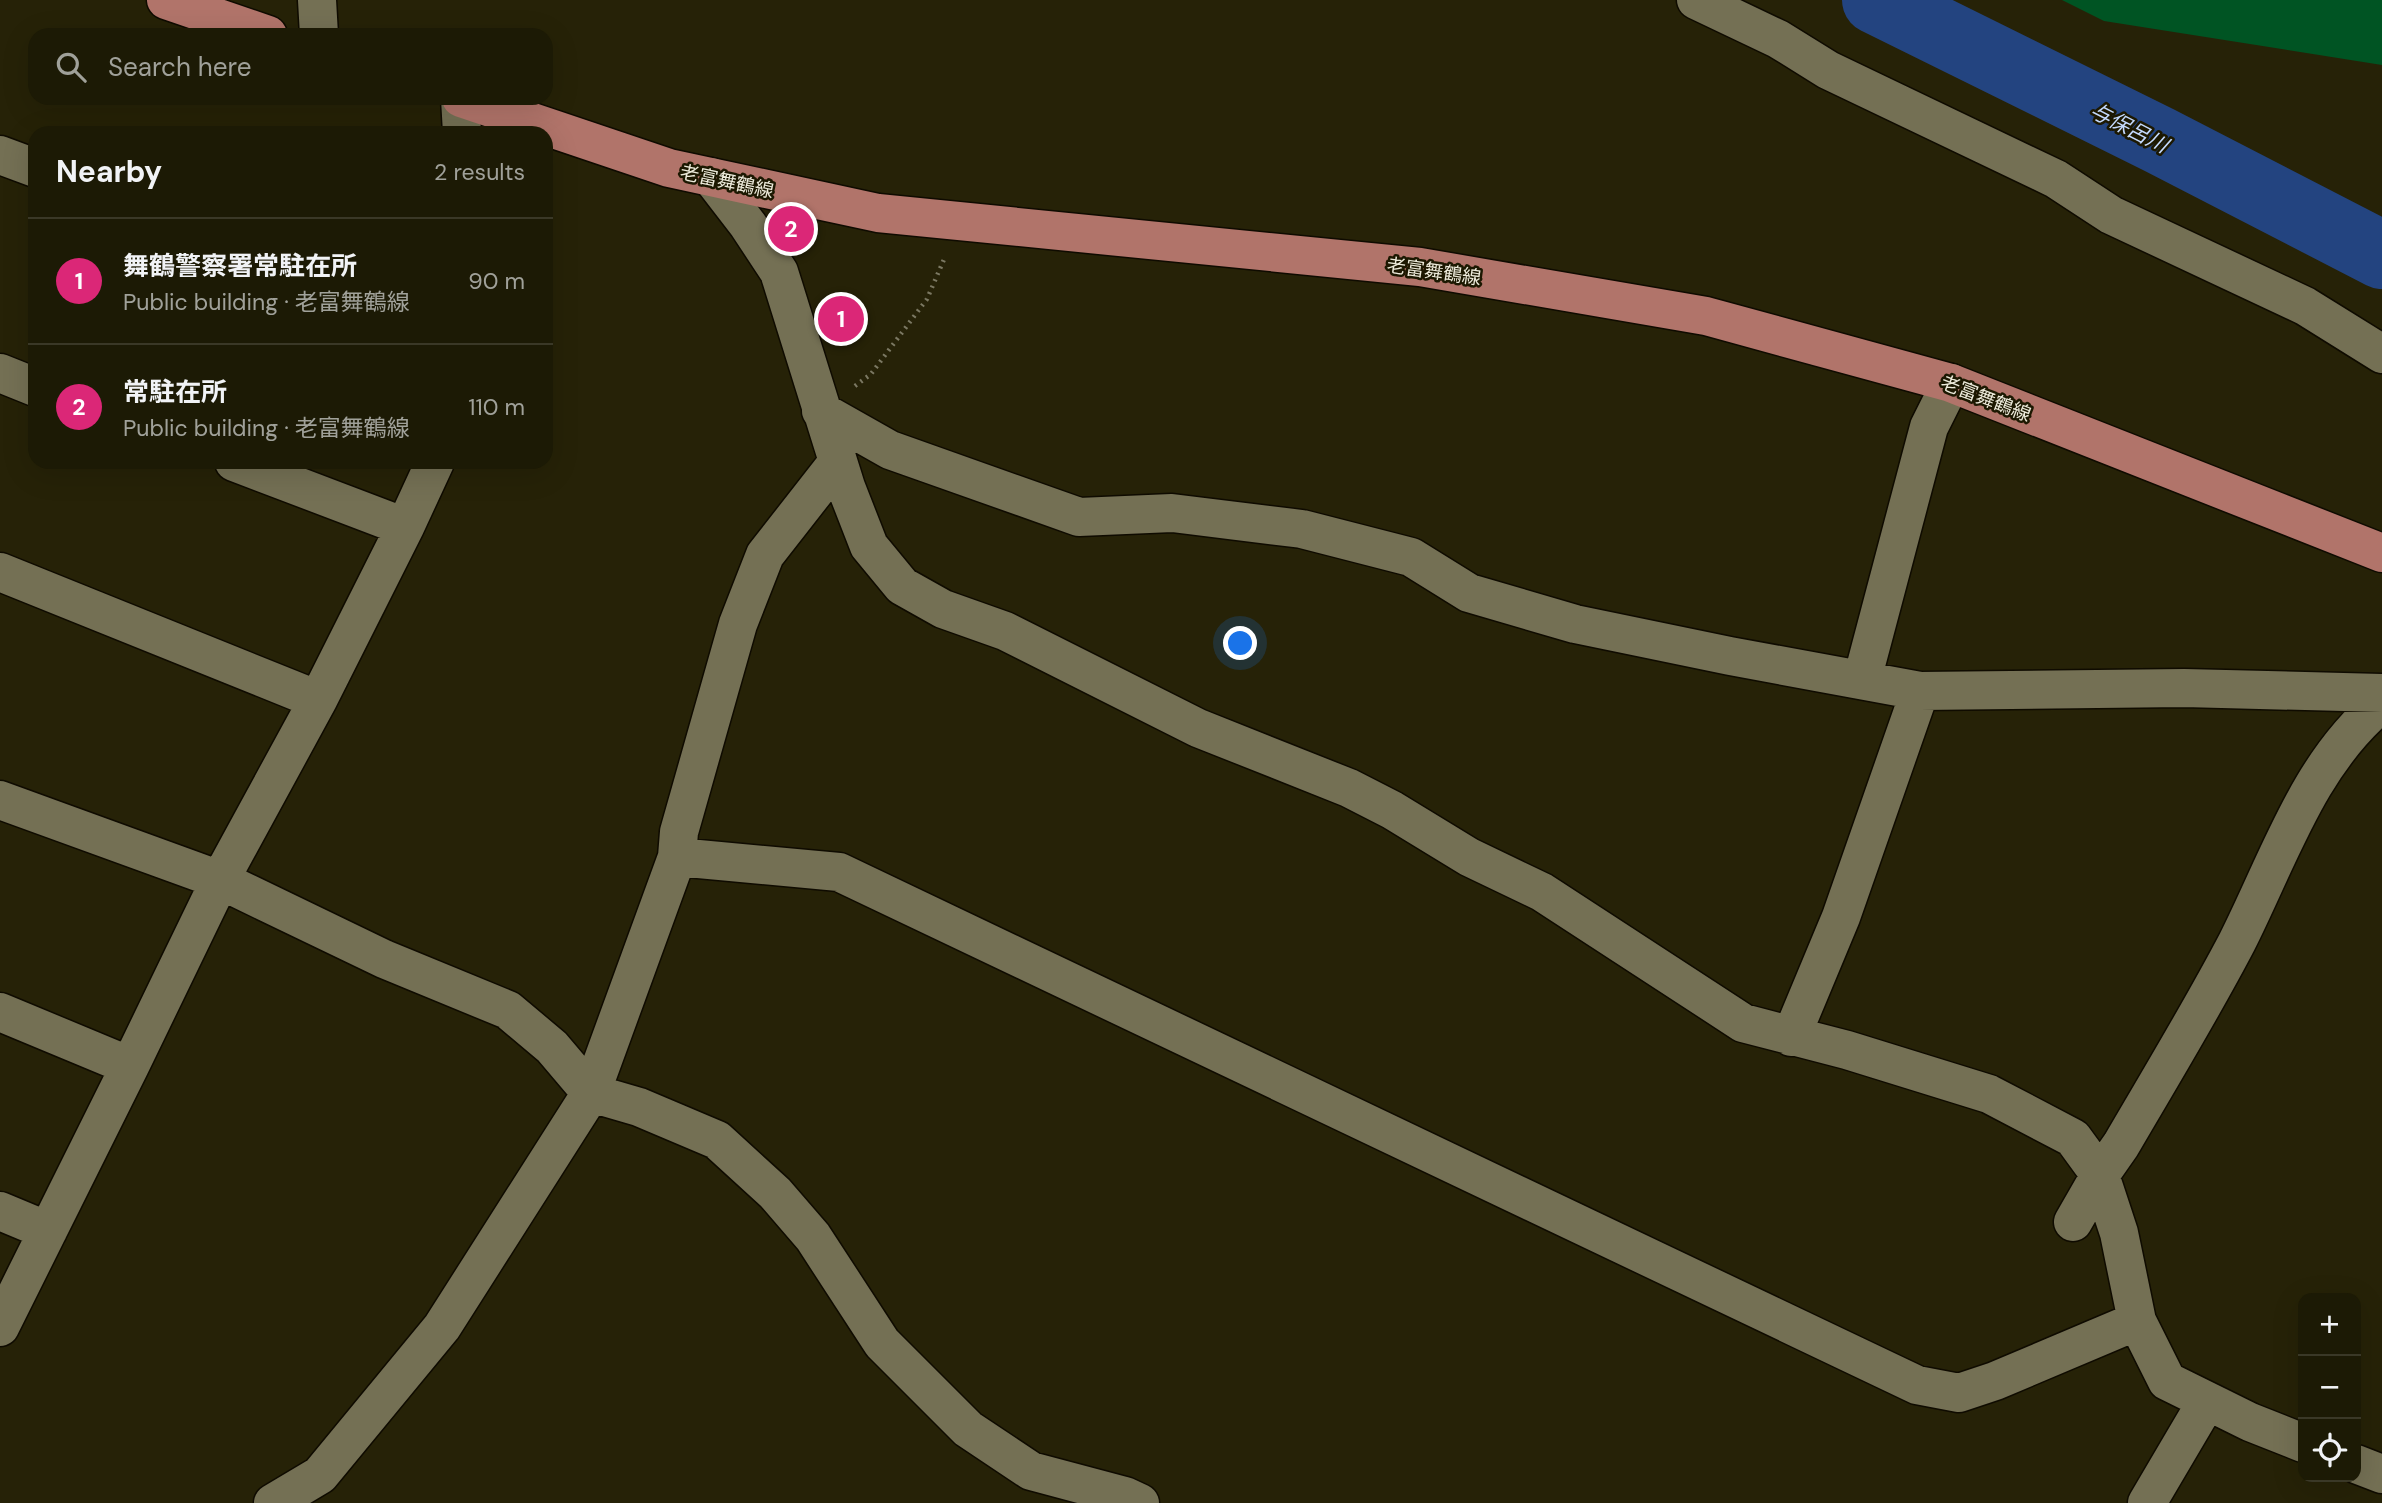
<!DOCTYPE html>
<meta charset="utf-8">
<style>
:root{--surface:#1c1a05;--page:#25230f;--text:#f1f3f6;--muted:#a0a19a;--line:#3a3827;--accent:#db2777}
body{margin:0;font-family:"DM Sans","Noto Sans JP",sans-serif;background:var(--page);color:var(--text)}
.controls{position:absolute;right:21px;bottom:21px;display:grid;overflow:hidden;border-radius:14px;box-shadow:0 7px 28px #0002}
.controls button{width:63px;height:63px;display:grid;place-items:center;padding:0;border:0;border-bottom:2px solid var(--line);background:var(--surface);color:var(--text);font:35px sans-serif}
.you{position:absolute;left:1241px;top:644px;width:24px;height:24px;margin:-18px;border:5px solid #fff;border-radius:50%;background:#1a73e8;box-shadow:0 0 0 10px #1a73e833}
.badge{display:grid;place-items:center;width:46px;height:46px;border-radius:50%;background:var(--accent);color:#fff;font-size:23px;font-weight:700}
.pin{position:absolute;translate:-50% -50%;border:4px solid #fff;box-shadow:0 2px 7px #0006}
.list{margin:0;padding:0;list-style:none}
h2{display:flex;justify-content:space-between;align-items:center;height:91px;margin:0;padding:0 28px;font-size:30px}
h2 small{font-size:23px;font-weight:400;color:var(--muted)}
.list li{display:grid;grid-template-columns:46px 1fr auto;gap:21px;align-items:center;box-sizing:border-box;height:126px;padding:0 28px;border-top:2px solid var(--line)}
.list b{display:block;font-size:26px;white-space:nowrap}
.list p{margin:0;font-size:23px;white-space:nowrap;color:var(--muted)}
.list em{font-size:23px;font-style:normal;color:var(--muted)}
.icon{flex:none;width:38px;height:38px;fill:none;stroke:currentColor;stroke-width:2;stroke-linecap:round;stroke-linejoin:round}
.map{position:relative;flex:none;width:2382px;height:1503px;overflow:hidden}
.search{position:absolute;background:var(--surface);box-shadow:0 7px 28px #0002;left:28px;top:28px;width:525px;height:77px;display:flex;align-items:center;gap:18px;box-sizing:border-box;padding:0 24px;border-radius:21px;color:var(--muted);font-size:26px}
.panel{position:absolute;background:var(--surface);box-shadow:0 7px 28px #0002;left:28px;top:126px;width:525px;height:343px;border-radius:21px}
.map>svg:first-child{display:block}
</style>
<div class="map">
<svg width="2382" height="1503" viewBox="0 0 2382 1503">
<rect width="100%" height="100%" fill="#262207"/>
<path fill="#005423" d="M2062,0H2382V65L2104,21Z"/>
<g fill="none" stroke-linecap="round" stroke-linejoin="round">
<path stroke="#234480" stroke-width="68" d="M1876,0L2159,140L2382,255"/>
<defs>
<path id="minor" d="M317,0L319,35
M1696,0L1778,39L1828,70L2056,179L2111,215L2305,306L2382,354
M460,98L462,133
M0,155L35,168
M711,177L748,225L779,272L846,487L869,546L902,586L943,609L1005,631L1198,728L1349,788L1392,810L1469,857L1542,892L1743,1023L1847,1050L1989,1094L2073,1138L2100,1175L2119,1233L2137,1321L2167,1381L2250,1422L2303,1443
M0,373L35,387
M821,411L890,450L1079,517L1172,513L1302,529L1411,557L1469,593L1575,624L1730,656L1920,691L2184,688L2382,693
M234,462L405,527
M0,572L318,700
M1862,680L1929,427L1951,383
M0,800L220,880L384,959L508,1010L552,1047L591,1093L639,1107L717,1140L775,1193L813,1237L882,1343L968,1429L1031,1471L1125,1496L1140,1503
M677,857L839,872L1917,1385L1959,1393L1995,1381L2137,1321
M0,1012L130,1066
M1791,1037L1841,917L1920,691
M0,1211L48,1231
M2073,1222L2100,1175L2121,1145C2160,1078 2201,1011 2237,942C2279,859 2308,764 2382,703
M0,1327L130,1066L220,880L318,700L405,527L435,462
M2356,1464L2382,1474
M273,1503L320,1475L442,1327L591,1093L677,857L679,832L738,624L765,555L837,463
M2147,1503L2207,1401"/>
<path id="major" d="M166,0L268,35
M461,98L669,168L878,213L1420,267L1706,316L1951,383L2382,553"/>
</defs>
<use href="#minor" stroke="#0f0b00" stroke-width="41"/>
<use href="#major" stroke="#0f0b00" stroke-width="41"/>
<path stroke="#7b7862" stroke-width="4.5" stroke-dasharray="2 5" stroke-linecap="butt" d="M855,386L871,374L927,299L945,257"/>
<use href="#minor" stroke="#747054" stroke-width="38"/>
<use href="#major" stroke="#b1746a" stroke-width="38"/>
</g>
<g text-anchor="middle" stroke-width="5" stroke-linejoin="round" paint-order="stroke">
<g font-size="19" fill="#eceada" stroke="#1c1801">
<text transform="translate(727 181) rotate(12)" y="7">老富舞鶴線</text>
<text transform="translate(1434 271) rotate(8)" y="7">老富舞鶴線</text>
<text transform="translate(1986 398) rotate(21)" y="7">老富舞鶴線</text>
</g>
<g font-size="21" font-style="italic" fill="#c3d9fd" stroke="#1c1801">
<text transform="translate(2129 128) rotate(27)" y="7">与保呂川</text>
</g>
</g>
</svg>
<div class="controls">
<button>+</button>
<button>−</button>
<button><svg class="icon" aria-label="locate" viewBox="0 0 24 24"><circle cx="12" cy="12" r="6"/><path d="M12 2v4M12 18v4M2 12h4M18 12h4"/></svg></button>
</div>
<div class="you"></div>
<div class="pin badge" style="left:841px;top:319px">1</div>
<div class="pin badge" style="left:791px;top:229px">2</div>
<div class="search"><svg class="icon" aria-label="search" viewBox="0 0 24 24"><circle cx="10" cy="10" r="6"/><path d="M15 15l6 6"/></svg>Search here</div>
<section class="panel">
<h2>Nearby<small>2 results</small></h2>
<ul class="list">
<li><span class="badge">1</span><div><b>舞鶴警察署常駐在所</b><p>Public building · 老富舞鶴線</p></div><em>90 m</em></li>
<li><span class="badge">2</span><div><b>常駐在所</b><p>Public building · 老富舞鶴線</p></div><em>110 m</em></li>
</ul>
</section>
</div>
